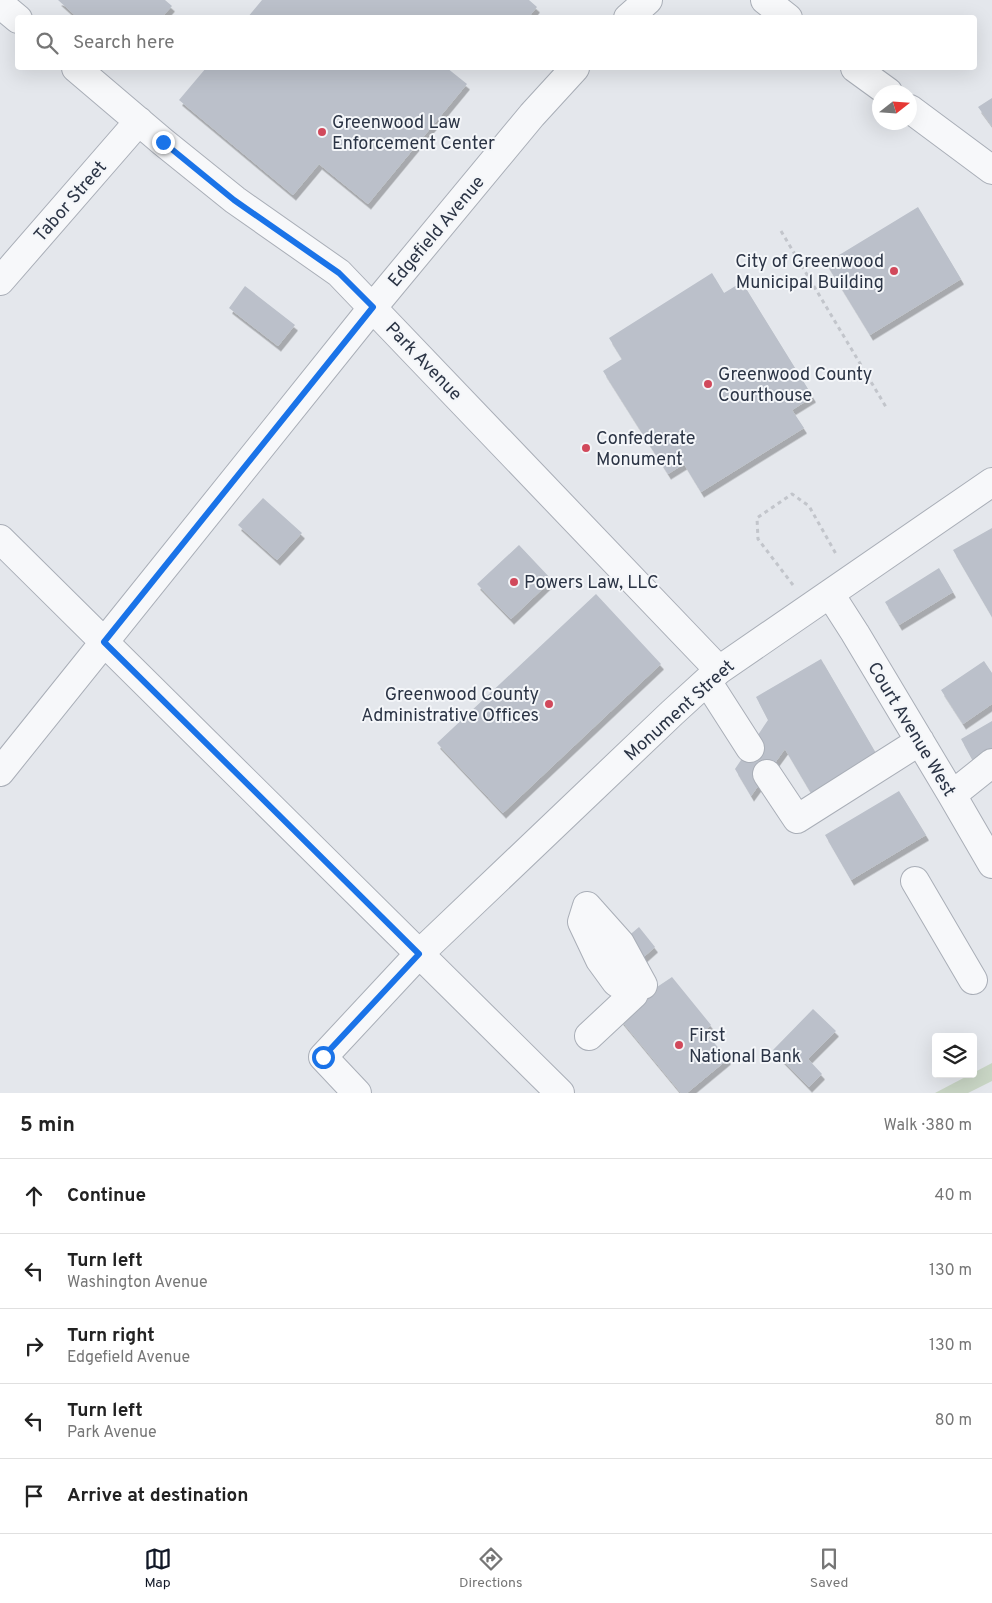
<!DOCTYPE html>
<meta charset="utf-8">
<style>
:root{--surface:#fff;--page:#f6f6f6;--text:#222;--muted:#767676;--line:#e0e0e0;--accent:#111827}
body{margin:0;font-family:Overpass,sans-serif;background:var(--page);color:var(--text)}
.controls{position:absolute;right:15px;bottom:15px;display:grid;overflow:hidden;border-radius:5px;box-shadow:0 5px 20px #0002}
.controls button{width:45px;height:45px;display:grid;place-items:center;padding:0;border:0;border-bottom:1px solid var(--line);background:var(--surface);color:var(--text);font:25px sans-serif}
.compass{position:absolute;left:872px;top:85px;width:45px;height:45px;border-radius:50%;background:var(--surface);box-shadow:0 5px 20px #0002;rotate:73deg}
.stop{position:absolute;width:15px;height:15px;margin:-11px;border:4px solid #1a73e8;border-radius:50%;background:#fff}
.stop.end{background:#1a73e8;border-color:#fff;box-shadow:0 1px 5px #0008}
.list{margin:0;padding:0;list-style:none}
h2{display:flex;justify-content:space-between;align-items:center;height:65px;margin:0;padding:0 20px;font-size:21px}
h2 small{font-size:16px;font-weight:400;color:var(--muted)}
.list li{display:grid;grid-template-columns:32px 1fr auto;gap:15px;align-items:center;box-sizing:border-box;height:75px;padding:0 20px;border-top:1px solid var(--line)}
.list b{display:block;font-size:19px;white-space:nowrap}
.list p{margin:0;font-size:16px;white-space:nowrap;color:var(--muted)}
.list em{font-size:16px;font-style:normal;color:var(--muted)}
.icon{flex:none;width:28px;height:28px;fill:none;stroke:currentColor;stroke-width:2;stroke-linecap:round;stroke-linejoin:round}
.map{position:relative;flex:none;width:992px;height:1093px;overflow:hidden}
.search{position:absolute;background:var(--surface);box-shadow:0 5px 20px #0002;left:15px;right:15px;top:15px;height:55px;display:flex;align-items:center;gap:12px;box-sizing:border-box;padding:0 18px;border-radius:5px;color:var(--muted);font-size:19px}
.sheet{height:440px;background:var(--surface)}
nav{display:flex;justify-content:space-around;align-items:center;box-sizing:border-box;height:70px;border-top:1px solid var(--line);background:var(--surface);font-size:14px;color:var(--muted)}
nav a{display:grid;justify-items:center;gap:2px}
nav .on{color:var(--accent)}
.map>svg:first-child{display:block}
</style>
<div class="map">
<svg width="992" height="1093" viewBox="0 0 992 1093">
<defs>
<filter id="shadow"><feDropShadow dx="3" dy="5.5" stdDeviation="0" flood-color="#0004"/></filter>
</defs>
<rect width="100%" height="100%" fill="#e4e7ec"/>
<path fill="#c9d6c5" d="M992,1063V1081L968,1093H935Z"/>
<path fill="#bbc0ca" filter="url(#shadow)" d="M58,0H165L172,6L161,18H78Z
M262,0H529L537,7L528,18H247Z
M206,68H447L467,84L368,204L319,164L293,195L179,100Z
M992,98V126L978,107Z
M918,207L961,279L870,335L826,263Z
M712,273L724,293L742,282L813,397L792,410L804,428L701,492L684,464L668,474L603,371L622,359L609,338Z
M245,286L295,325L278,346L229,308Z
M263,498L302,533L277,560L238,525Z
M992,528V617L953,550Z
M519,545L552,580L511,619L477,584Z
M939,568L953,592L899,625L885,602Z
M596,594L661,664L503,813L437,743Z
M821,659L877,755L811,793L785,749L751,796L735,769L768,720L756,697Z
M984,661L992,673V704L963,724L941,690Z
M992,721V750L973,761L961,739Z
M899,791L926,835L851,880L825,835Z
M639,927L655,947L637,963L657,987L672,977L711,1025L704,1031L728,1059L687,1093H681L620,1019L641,1001L593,966Z
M813,1009L836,1031L808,1059L822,1074L809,1087L773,1050Z"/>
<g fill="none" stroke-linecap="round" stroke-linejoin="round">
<defs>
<path id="minor" d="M765,0L788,18
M0,4L18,19
M628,18L648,0
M76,68L163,142L235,200L339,273L719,670
M855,68L888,92
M910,109L992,170
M0,281L139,121
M0,539L560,1093
M830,594L855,633L952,795L992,864
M707,681L750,748
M0,772L373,307L532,115L575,68
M767,774L797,819L920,741
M952,795L992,763
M915,881L973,980
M587,906L582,922L600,960L616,982L634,994L589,1036
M587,906L620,943L643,985
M357,1093L323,1057L419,954L672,713L719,670L992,482"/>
</defs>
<use href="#minor" stroke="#a9aeb7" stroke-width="30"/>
<path stroke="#c2c5cb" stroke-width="3" stroke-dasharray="4 4" stroke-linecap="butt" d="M781,231L886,407
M793,585L758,539L757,518L792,494L809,506L836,554"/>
<use href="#minor" stroke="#f7f8fa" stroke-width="28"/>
</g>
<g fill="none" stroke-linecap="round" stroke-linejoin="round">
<path stroke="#1a73e8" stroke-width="6" d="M163,142L234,200L339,273L373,307L104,642L419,954L323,1057"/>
</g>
<g fill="#d1495b" stroke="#f4f6f9" stroke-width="2">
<circle cx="322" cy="132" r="5"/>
<circle cx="894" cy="271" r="5"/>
<circle cx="708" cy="384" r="5"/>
<circle cx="586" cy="448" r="5"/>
<circle cx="514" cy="582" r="5"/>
<circle cx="549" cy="704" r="5"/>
<circle cx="679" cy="1045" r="5"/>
</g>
<g text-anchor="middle" stroke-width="4" stroke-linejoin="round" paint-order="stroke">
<g font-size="18" fill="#2b3445" stroke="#f4f6f9" text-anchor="start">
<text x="332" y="128">Greenwood Law<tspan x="332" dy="21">Enforcement Center</tspan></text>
<text x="884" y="267" text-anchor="end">City of Greenwood<tspan x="884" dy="21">Municipal Building</tspan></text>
<text x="718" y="380">Greenwood County<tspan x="718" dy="21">Courthouse</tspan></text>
<text x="596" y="444">Confederate<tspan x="596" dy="21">Monument</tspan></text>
<text x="524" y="588">Powers Law, LLC</text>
<text x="539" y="700" text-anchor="end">Greenwood County<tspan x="539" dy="21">Administrative Offices</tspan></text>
<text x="689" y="1041">First<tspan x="689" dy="21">National Bank</tspan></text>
</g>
<g font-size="18" fill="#2b3445" stroke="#f4f6f9">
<text transform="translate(70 201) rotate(-49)" y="6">Tabor Street</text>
<text transform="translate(436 231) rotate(-50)" y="6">Edgefield Avenue</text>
<text transform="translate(424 361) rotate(46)" y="6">Park Avenue</text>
<text transform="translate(679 710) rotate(-42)" y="6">Monument Street</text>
<text transform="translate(912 729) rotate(59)" y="6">Court Avenue West</text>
</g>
</g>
</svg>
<div class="controls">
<button><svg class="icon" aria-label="layers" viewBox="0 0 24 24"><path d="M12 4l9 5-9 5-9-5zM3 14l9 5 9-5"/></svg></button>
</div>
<svg class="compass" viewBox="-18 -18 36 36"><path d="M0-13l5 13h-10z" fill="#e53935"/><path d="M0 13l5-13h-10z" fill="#767676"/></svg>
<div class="stop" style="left:323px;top:1057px"></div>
<div class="stop end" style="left:163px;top:142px"></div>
<div class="search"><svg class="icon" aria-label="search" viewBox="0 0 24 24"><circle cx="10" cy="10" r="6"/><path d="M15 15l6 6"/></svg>Search here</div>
</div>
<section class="sheet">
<h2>5 min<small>Walk · 380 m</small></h2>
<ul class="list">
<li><svg class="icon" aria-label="ahead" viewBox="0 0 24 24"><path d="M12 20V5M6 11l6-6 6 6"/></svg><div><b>Continue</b></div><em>40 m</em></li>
<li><svg class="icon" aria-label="left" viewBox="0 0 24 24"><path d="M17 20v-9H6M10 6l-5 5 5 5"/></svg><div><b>Turn left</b><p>Washington Avenue</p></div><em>130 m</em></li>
<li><svg class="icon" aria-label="right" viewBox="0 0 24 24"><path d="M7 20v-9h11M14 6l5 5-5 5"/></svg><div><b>Turn right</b><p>Edgefield Avenue</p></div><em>130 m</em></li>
<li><svg class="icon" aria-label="left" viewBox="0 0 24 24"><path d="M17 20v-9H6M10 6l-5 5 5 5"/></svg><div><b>Turn left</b><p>Park Avenue</p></div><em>80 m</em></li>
<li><svg class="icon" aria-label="arrive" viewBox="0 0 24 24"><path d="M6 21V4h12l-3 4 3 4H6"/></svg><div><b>Arrive at destination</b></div></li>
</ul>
</section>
<nav>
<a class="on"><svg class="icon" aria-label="map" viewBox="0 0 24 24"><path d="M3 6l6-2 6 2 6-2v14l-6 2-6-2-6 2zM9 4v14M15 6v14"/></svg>Map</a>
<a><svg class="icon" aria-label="directions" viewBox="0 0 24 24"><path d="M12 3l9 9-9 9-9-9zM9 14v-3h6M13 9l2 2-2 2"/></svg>Directions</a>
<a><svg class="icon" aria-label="saved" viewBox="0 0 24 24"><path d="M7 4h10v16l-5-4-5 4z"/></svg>Saved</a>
</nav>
